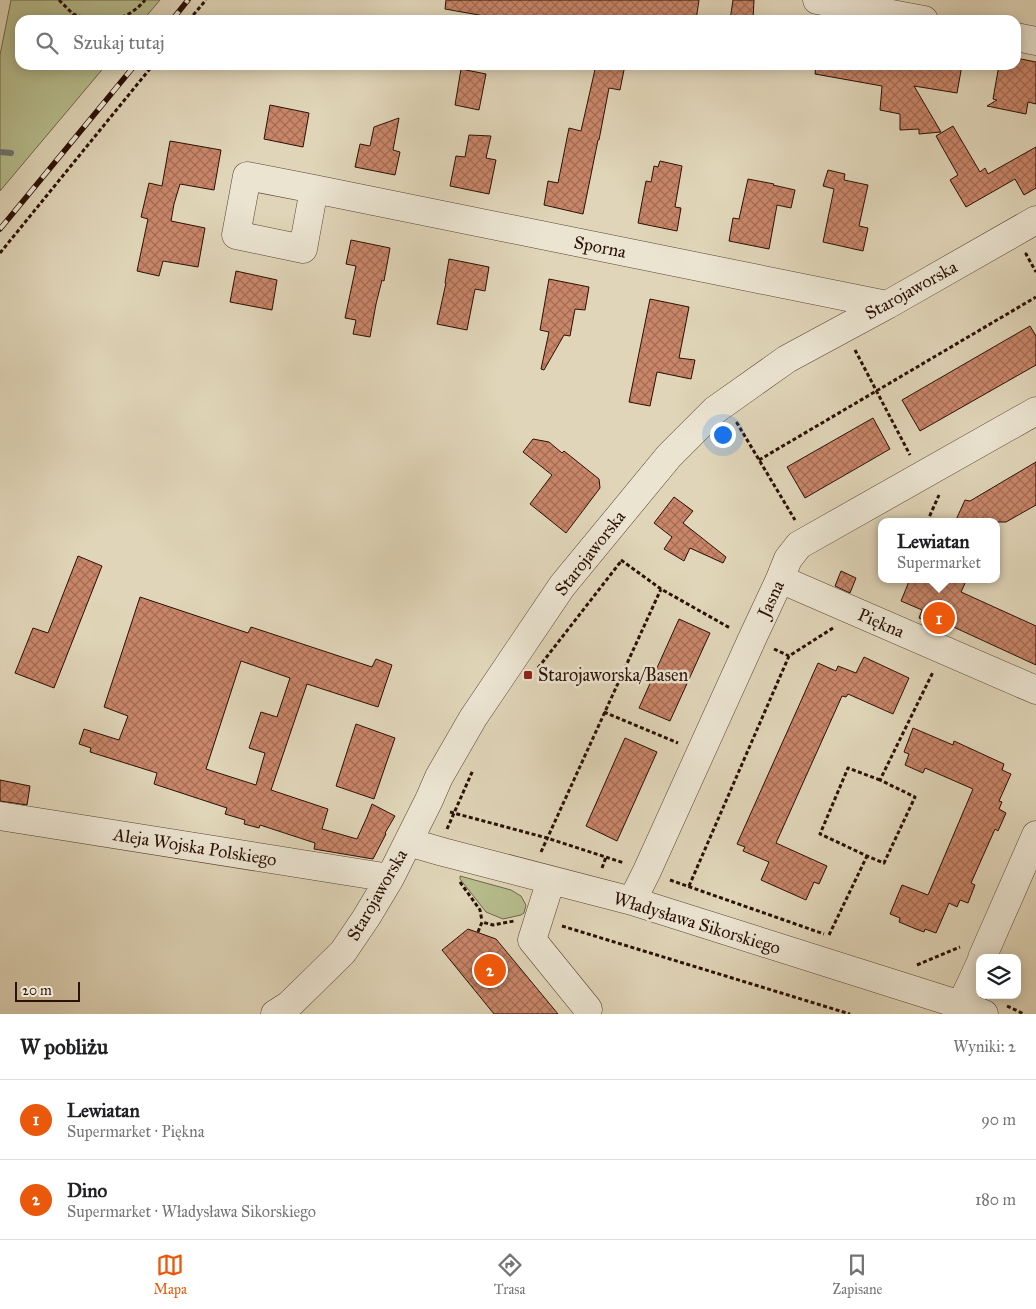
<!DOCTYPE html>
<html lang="pl">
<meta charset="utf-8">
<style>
:root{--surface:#fff;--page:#f6f6f6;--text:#202124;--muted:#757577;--line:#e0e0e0;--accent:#ea580c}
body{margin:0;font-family:"IM FELL Great Primer",serif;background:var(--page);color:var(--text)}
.controls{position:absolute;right:15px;bottom:15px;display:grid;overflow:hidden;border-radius:10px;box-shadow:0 2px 12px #0003}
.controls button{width:45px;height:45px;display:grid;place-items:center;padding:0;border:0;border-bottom:1px solid var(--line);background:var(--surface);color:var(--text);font:25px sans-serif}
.scale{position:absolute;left:15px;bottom:12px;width:65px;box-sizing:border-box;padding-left:5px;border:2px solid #2b1004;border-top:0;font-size:14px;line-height:18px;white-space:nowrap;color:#2b1004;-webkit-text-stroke:4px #ebe4d1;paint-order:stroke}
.you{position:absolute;left:722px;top:434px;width:18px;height:18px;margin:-12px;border:4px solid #fff;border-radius:50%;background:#1a73e8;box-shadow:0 0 0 8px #1a73e833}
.badge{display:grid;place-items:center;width:32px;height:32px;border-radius:50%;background:var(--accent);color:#fff;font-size:16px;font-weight:700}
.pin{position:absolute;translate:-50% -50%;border:2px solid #fff;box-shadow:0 1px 5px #0006}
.popup{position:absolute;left:878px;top:518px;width:122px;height:65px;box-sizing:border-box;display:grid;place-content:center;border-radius:10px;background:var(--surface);filter:drop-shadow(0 1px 4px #0005);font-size:16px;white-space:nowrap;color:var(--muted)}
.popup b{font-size:19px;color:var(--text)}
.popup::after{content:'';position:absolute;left:50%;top:100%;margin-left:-10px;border:10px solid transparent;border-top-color:var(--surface)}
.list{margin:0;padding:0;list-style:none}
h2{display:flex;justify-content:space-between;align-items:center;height:65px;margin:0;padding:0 20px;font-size:21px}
h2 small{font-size:16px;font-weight:400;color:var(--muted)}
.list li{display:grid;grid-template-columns:32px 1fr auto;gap:15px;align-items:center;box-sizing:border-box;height:80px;padding:0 20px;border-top:1px solid var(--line)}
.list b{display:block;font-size:19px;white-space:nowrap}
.list p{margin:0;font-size:16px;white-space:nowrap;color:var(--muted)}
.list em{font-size:16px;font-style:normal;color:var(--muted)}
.icon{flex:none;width:28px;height:28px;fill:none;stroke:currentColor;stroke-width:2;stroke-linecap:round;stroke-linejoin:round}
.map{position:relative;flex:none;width:1036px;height:1014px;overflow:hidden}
.search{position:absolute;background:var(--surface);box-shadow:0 2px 12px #0003;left:15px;right:15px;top:15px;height:55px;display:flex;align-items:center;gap:12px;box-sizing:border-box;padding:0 18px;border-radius:15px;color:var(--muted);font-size:19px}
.sheet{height:225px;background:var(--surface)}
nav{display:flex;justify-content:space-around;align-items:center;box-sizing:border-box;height:70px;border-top:1px solid var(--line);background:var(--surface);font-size:14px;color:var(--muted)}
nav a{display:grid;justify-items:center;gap:2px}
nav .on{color:var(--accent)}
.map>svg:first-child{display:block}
</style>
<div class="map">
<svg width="1036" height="1014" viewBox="0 0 1036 1014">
<defs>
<pattern id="building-cross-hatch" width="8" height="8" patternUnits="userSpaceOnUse" patternTransform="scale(1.25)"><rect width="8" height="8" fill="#c98669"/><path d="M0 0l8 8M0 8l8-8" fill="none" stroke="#a36c54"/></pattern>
</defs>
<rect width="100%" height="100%" fill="#e0d5b8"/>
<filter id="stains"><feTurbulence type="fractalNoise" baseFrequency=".004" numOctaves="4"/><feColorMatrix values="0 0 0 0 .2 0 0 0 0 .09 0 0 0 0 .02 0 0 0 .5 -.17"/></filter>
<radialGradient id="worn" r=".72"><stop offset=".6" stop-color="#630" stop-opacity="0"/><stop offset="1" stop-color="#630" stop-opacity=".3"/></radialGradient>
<path fill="#b6bc8c" stroke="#706648" d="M11,0H160L143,20H20V65H106L0,191V55Z
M460,876L511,890L521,896L526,905L524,913L521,915L503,919L486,912L460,879Z"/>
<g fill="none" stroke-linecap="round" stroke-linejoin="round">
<path stroke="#6c7471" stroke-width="6" d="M0,152L11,153"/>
</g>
<path fill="url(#building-cross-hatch)" stroke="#2b1004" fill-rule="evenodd" d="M446,0H699L696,20H507L445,9Z
M733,0H754L753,20H730Z
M1016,58L1036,62V104L1028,102L1026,114L987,106L997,100L993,99L999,65H1016Z
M596,65H625L620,90L609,88L599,140H598L583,214L544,205L548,181L558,183L569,128L581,131Z
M816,65H962L957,93L914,86L941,132L919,134V129L900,130V114L880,110L882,86L815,74Z
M461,69L486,74L479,110L455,105Z
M270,105L309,113L303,147L264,139Z
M399,118L393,150L400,152L395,175L355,167L360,144L370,146L374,127Z
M953,126L980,172L985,168L988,174L1036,147V188L1024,195L1015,179L966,207L950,180L958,175L936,136Z
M469,135L491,136L486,158L496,160L489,194L450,186L456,156L465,157Z
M170,141L221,150L214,190L180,184L174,204L171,221L205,228L198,267L163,261L159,276L137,271L148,219L141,217L149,183L162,186Z
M660,161L682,166L675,207L681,208L677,231L638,223L646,181L651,182L654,166L658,167Z
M828,170L845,174L844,180L868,185L859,226L868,228L863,251L823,242L834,189L823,186Z
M748,179L774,184L773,185L795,190L791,208L777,205L769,249L729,241L733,218L739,219Z
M351,240L390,248L384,281L382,280L376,304L370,337L353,334L356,320L345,318L356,266L346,264Z
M449,259L489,267L485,291L475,289L467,330L437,324L446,283H445Z
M236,271L277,280L272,310L230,302Z
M549,279L589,287L585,310L575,309L570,336L564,335L544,370L541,369L549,332L540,330Z
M650,299L689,307L679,358L695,360L691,379L657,372L650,406L629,402Z
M1030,326L1036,336V365L920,431L902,400Z
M873,418L890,449L805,498L787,467Z
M533,439L549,442L562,453L564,451L599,479L600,488L566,533L530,504L552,475L523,452Z
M1036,462V505L1006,522H955L965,500L970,501Z
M674,497L693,511L683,523L726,557L723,563L690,548L684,561L664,549L672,537L654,523Z
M78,556L102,566L54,688L15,673L33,628L48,633Z
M841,571L856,578L850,593L835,586Z
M910,579H967L961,592L1036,626V665L947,624L946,626L939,623L937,626L919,618L922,610L901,601Z
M140,597L248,633L251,627L372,667L376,659L392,665L378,707L307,684L271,790L328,809L322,829L357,839L367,817L372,804L395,816L385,833L386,834L373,859L314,849L315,843L260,825L259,828L244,824L245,820L225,814L227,808L154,784L157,773L90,752L91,748L79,744L84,729L119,740L128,716L104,707ZM241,661L290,678L277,717L261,712L249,748L265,753L256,785L206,769Z
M679,619L710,633L670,721L639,708Z
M864,657L909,678L893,714L848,694L846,697L842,696L776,843L827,866L819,884L814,882L806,900L761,880L769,862L743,851L745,847L737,844L818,663L836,671L838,666L856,673Z
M356,724L395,738L374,799L336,786Z
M913,728L953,745L954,741L1004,764L1002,770L1011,774L999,801L1002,802L999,809L1006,813L998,831L995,829L971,883L975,885L968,903L960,900L957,907L949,903L936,933L925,929L924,932L916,929L899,922L900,918L890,914L902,885L928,895L973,789L925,768L923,773L905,765L909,754L904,752Z
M625,738L657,752L617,841L586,826Z
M0,780L30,786L27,805L0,801Z
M468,929L496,939L558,1014H494L442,950Z"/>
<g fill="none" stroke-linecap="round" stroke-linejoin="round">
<defs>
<path id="minor" d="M817,0L924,20
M1016,37L1036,41
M314,189L303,249L236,235L247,176L314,189L887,305
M780,579L1036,690
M0,816L390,878
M408,842L443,852L632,901L961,1005L984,1014
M551,880L532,940L588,1009
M632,901L647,871L752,639L780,579L788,559L799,545L1036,411
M982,958L1036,835
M961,1005L980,964
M275,1014L289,1005L343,952L366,918L390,878L429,800L439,777L473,718L562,586L669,456L715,410L787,359L887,305L1036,220"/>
</defs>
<use href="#minor" stroke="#584131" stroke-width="29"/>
<path stroke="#2b1004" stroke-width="3" stroke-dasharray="4 2.5" stroke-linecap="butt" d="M59,0L73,14L91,20
M109,20C123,19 136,11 145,0
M189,20L206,0
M0,253L153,65
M1027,253L1026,254L1036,272
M855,350L910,455
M738,423H737L795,520
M759,460L1036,297
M927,522L939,495
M621,560L661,589L730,628
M774,649L789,656
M538,668L622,560
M604,712L678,743
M880,780L848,768L820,834L867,856L884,863L915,797L880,780L933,672
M450,812L547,838L624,863
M447,829L473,770
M541,852L661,589
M602,868L606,857
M670,880L824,934
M460,882L480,910L482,921
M689,886L789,656L833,628
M562,926L850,1014
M478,932L482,922L493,925L514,921
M829,935L867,856
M917,965L960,947
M1007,1006L1024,1014"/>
<use href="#minor" stroke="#ebe4d1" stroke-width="28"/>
<defs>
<path id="rail" d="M172,20L188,0
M0,229L135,65"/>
</defs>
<use href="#rail" stroke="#2b1004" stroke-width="5.5"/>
<use href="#rail" stroke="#ebe4d1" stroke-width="4" stroke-dasharray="11" stroke-linecap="butt"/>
</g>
<rect fill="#8f2418" stroke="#ebe4d1" stroke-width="2" x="523" y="670" width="10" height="10" rx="2.5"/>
<g text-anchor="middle" stroke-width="5" stroke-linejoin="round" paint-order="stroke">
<g font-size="18" fill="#2b1004" stroke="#ebe4d1">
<text transform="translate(600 247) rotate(11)" y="6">Sporna</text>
<text transform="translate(911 290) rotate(-29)" y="6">Starojaworska</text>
<text transform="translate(590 553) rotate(-52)" y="6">Starojaworska</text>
<text transform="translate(771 599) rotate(-65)" y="6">Jasna</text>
<text transform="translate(881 623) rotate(23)" y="6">Piękna</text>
<text transform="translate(195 847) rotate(9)" y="6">Aleja Wojska Polskiego</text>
<text transform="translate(377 895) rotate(-60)" y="6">Starojaworska</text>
<text transform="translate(697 923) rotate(17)" y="6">Władysława Sikorskiego</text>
</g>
<g font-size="18" fill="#2b1004" stroke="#ebe4d1" text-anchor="start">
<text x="538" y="681">Starojaworska/Basen</text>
</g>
</g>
<rect width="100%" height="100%" filter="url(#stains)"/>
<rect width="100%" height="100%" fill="url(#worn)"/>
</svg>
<div class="controls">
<button><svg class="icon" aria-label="layers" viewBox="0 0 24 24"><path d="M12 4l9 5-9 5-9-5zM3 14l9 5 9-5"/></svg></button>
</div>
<div class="scale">20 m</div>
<div class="you"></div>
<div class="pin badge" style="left:939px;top:618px">1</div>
<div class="popup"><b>Lewiatan</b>Supermarket</div>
<div class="pin badge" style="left:490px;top:970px">2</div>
<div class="search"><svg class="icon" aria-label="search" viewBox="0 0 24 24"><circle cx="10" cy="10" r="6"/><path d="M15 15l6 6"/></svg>Szukaj tutaj</div>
</div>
<section class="sheet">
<h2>W pobliżu<small>Wyniki: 2</small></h2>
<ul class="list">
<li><span class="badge">1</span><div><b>Lewiatan</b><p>Supermarket · Piękna</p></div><em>90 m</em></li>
<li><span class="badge">2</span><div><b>Dino</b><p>Supermarket · Władysława Sikorskiego</p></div><em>180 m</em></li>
</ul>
</section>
<nav>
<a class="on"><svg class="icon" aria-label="map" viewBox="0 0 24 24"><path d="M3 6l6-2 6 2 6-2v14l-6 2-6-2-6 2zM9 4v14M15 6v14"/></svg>Mapa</a>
<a><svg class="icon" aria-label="directions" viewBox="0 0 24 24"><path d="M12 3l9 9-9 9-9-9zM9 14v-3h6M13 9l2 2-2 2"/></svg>Trasa</a>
<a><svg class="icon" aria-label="saved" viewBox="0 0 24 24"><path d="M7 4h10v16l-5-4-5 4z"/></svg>Zapisane</a>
</nav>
